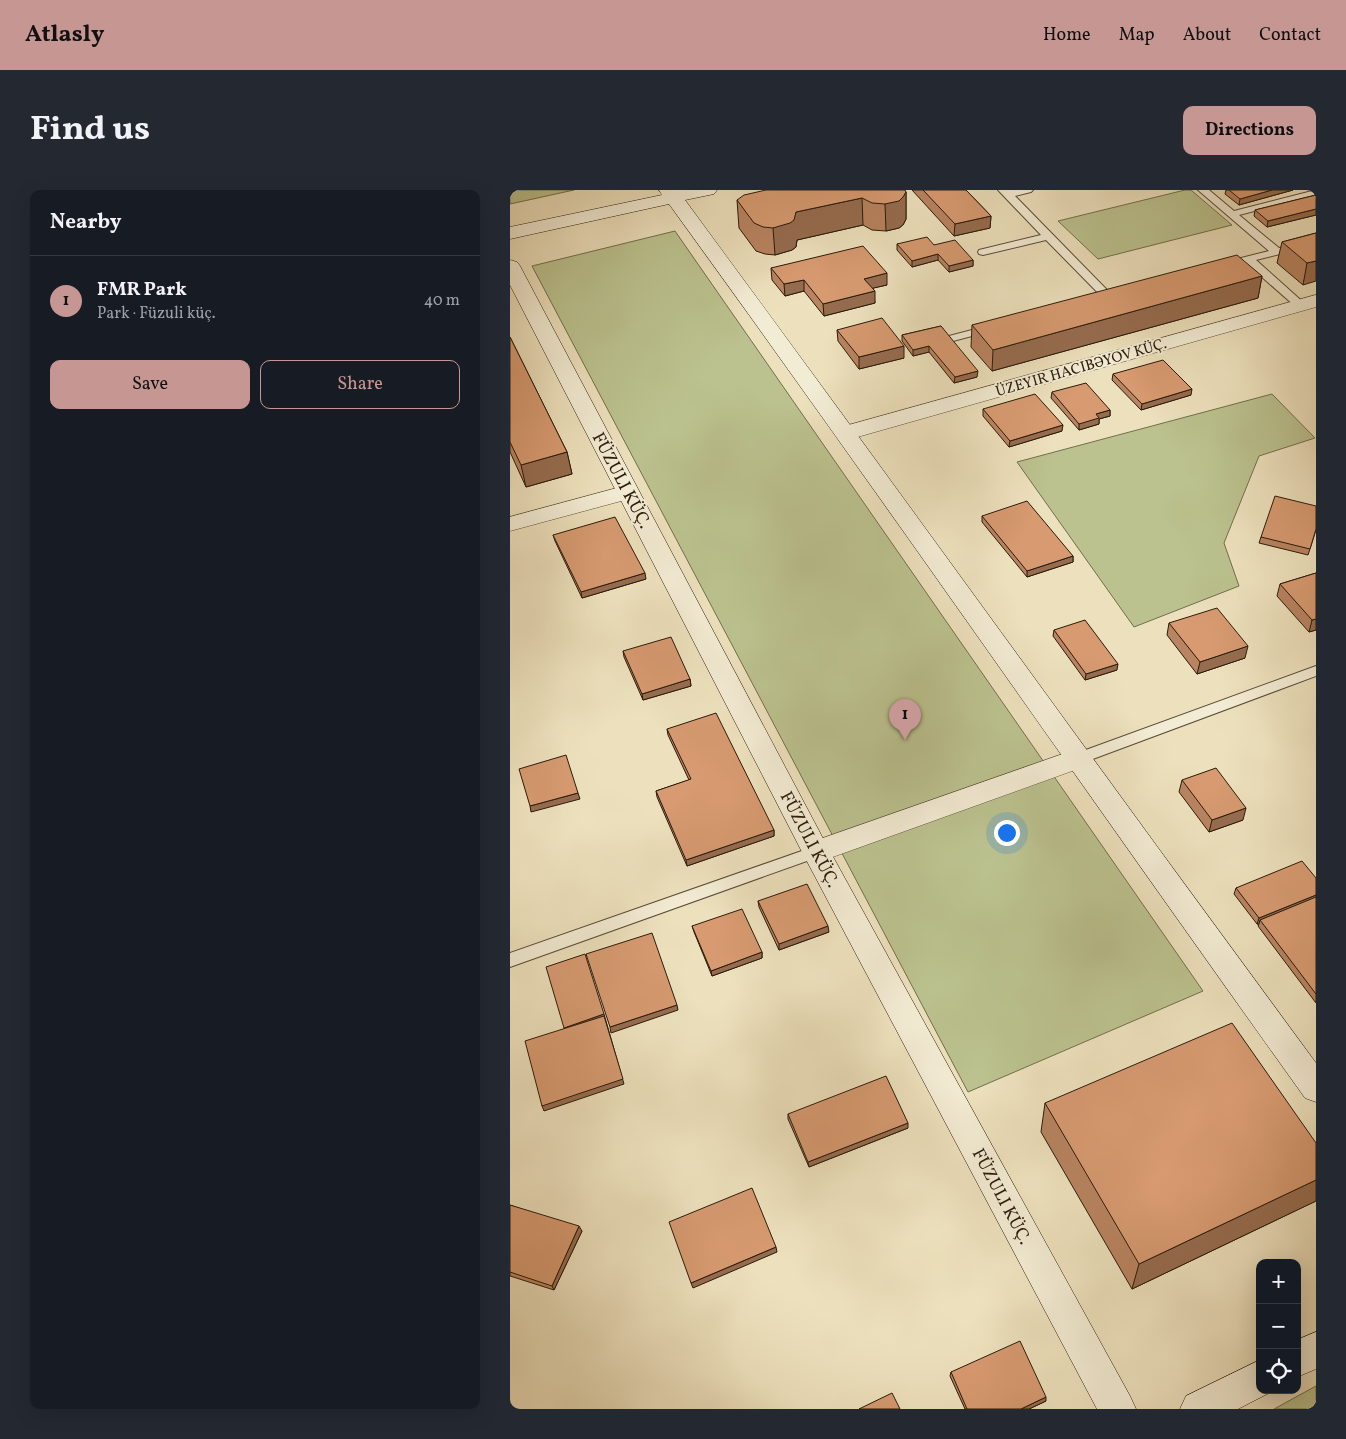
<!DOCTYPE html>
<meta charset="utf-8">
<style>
:root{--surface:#171b24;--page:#242831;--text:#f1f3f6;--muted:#9ea1a6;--line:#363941;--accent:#c59692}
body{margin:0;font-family:Vollkorn,serif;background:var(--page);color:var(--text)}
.controls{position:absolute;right:15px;bottom:15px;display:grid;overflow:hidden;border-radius:10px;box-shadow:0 5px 20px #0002}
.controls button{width:45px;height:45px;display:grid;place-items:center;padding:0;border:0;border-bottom:1px solid var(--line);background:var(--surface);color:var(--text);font:25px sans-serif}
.you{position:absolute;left:496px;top:642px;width:18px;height:18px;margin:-12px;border:4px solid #fff;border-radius:50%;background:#1a73e8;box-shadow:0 0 0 8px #1a73e833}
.badge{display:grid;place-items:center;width:32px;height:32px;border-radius:50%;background:var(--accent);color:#111;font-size:16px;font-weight:700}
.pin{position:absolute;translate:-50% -41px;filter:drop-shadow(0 1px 2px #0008)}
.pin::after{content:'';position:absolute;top:26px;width:18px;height:15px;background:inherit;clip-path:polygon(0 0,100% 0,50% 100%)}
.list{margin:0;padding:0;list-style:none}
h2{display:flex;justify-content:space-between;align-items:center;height:65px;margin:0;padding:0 20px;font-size:21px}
h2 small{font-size:16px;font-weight:400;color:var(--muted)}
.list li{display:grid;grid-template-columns:32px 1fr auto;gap:15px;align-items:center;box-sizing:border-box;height:90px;padding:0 20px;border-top:1px solid var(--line)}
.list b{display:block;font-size:19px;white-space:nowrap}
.list p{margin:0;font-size:16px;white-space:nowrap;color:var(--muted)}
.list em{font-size:16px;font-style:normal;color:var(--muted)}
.actions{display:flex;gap:10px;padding:15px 20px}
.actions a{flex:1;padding:11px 0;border:1px solid var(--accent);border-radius:10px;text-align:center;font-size:18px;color:var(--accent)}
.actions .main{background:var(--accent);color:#111}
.icon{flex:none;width:28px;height:28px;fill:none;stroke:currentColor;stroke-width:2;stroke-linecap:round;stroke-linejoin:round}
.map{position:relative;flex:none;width:806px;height:1219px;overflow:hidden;border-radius:10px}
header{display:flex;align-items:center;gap:30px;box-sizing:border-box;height:70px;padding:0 25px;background:var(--accent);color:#111}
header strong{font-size:24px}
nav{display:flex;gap:28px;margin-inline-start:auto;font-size:18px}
.intro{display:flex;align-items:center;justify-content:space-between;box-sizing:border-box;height:120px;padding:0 30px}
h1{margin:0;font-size:35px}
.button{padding:12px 22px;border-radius:10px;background:var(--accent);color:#111;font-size:18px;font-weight:700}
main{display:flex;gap:30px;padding:0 30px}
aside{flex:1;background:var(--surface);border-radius:10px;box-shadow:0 5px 20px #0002}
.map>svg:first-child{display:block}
</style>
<header>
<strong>Atlasly</strong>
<nav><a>Home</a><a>Map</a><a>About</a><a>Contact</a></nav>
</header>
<div class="intro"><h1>Find us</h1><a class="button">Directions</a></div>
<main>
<aside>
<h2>Nearby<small></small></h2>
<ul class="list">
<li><span class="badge">1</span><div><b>FMR Park</b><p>Park · Füzuli küç.</p></div><em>40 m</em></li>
</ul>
<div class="actions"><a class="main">Save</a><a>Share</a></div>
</aside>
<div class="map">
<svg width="806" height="1219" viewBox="0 0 806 1219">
<rect width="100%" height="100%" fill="#ede1bd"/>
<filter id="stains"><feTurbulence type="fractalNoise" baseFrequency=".004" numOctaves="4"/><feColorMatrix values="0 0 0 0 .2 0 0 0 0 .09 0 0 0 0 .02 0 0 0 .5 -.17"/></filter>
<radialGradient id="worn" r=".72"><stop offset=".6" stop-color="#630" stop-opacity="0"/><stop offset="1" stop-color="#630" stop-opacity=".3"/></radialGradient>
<path fill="#bbc28f" stroke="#726e4c" d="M0,0H64L0,14Z
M675,0H681L722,35L588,69L548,31Z
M165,41L693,801L458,902L22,76Z
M762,204L805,248L749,266L714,353L729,396L624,437L507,272Z
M806,1196V1219H764Z"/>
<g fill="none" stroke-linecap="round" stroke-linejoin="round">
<defs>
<path id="lane" d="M488,0H523L521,2L505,6L602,105L603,107L602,109H594L536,50L473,65L469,64L468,62L469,60L531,45Z
M688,0H699L724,21L806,0V5L729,25L769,58L806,49V55L746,70L794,113L795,115L794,117H786L736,73L715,78L711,77L710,75L711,73L759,61Z
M481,135L486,138L485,140L443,151L437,148L439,146Z
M806,476V486L572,573L567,574L562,573L560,569L562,565Z
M306,656L311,658L314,662L311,666L0,777V763Z"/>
<path id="street" d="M806,105V117L344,248L336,250L328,248L325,243L328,238Z
M118,295L126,297L129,302L126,307L0,341V327Z
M567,559L576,562L580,569L576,576L306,673L296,670L292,662L296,654Z"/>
<path id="secondary" d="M149,0H207L204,4L175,10C387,297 594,586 806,873V912L795,908C582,611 374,310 159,14L0,49V37L152,5Z
M0,70L7,72L10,76L316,654L620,1206L626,1219H587L292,662L0,95Z
M806,1142V1179L787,1187V1150Z
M750,1170V1200L763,1201L728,1219H670L676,1206Z"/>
</defs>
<use href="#lane" stroke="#5b4c37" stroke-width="2"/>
<use href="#street" stroke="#5b4c37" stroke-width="1"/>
<use href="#secondary" stroke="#2a1a0a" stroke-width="1"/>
<use href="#lane" fill="#f3ecd4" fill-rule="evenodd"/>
<use href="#street" fill="#f3ecd4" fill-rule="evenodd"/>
<use href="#secondary" fill="#f3ecd4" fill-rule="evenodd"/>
</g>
<path fill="#b98461" stroke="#2a1a0a" d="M402,0H456L481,26L480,38L444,46Z
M716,0H783L729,15L715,4Z
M396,2V29L393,35L389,38L376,41L362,40L353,35L287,50L286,57L282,60L265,65L255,64L246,61L229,38L227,10Z
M806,5V25L757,37L744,26L745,20Z
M806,43L793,95L767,73L772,52Z
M387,54L424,55L463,70V76L439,82L428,70L402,77L387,60Z
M261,78L377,95L363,98L365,113L314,126L294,101L275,106L262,90Z
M752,86L748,108L482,181L461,157L462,135Z
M431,136L467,187L444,193L419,162L403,166L392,151V145Z
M327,140L394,168L349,179L328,151Z
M0,147L57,262L62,284L16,297L0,262Z
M603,184L681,205L631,220L602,190Z
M542,202L600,220V226L589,229V234L569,240L541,208Z
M473,219L552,241L499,257L473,226Z
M472,326L563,366V372L517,387L472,332Z
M806,340L798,365L749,353L751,347Z
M43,345L136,389L72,408L45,351Z
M806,383V440L799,442L767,406L770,394Z
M659,433L735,468L687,484L657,445Z
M544,440L607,480L575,490L543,446Z
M113,461L180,489L181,496L133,510L114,467Z
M157,539L264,640V646L177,676L147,607L146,601L179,590L158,545Z
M672,590L733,630L699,642L669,602Z
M806,688V813L748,736L749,734H747L724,704L726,698Z
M248,711L319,742L269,760L249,717Z
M182,736L252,762V768L202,786L184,742Z
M535,913L806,953V1011L622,1099L531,942Z
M278,924L398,938L299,977L278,929Z
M0,1015L72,1041L44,1100L0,1086Z
M441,1182L536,1211L519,1219H455L440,1186Z"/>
<path fill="#966c4f" stroke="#2a1a0a" d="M762,0H783L729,15L730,9Z
M396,2V29L393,35L389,38L376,41L375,14Z
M352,8L353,35L287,50L286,57L282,60L265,65L263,38L286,22Z
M806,19V25L757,37L758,31Z
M481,26L480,38L444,46L445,34Z
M428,64V70L402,77V71Z
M463,70V76L439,82V76Z
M806,71V91L793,95L797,73Z
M377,83V95L355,100L354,89Z
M752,86L748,108L482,181L483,160Z
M294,90V101L275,106L274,94Z
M365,101V113L314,126L313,114Z
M394,156V168L349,179V167Z
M419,156V162L403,166V160Z
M468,181L467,187L444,193L445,187Z
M682,199L681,205L631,220L632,214Z
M600,220V226L589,229V234L569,240V234L586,224Z
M553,235L552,241L499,257L500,251Z
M57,262L62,284L16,297L11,275Z
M563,366V372L517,387V381Z
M135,383L136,389L72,408L71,402Z
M806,429V440L799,442L802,430Z
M738,456L735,468L687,484L690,472Z
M608,474L607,480L575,490L576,484Z
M180,489L181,496L133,510L132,504Z
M68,603L70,609L21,622L20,616Z
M736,618L733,630L699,642L702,630Z
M264,640V646L177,676L176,670Z
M806,705V710L750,730L749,734H747L749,728Z
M318,736L319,742L269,760V754Z
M252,762V768L202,786L201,781Z
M167,815L168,820L101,843L100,837Z
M94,824L114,894L34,921L32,916L56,843L54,838Z
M398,933V938L299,977L298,972Z
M806,990V1011L622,1099L629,1074Z
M69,1036L72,1041L44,1100L42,1096Z
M266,1057L267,1062L183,1098L181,1093Z
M536,1207V1211L519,1219H511Z"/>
<path fill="#d79a71" stroke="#2a1a0a" d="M256,0H395L396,2L393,7L389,11L375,14L362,13L352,8L286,22L284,30L280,33L263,38L253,37L244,33L227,10L234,5Z
M413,0H456L481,26L445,34Z
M719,0H762L730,9Z
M806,5V19L758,31L745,20Z
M806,43V71L797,73L772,52Z
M417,47L424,55L445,50L463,70L439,76L428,64L402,71L387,54Z
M353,56L377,83L354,89L365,101L313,114L294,90L274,94L261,78Z
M727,65L752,86L483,160L462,135Z
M372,128L394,156L349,167L327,140Z
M431,136L468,181L445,187L419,156L403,160L392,145Z
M0,147L57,262L11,275L0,252Z
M653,170L682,199L632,214L603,184Z
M576,193L600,220L586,224L589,228L569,234L542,202Z
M525,204L553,235L500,251L473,219Z
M765,306L806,316V339L800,359L751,347Z
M517,311L563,366L517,381L472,326Z
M105,327L135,383L71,402L43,345Z
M806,383V429L802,430L770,394Z
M707,418L738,456L690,472L659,433Z
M575,430L608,474L576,484L544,440Z
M161,447L180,489L132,504L113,461Z
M206,523L264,640L176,670L146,601L181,589L157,539Z
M56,565L68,603L20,616L9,579Z
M706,578L736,618L702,630L672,590Z
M792,671L806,688V705L749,728L726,698Z
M297,694L318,736L269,754L248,711Z
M806,707V804L750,730Z
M232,719L252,762L201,781L182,736Z
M142,743L167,815L100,837L76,764Z
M75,764L94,824L54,838L36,777Z
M94,826L113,889L32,916L15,851Z
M722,833L806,953V990L629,1074L535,913Z
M376,886L398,933L298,972L278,924Z
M242,998L266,1057L181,1093L159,1032Z
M0,1015L69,1036L42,1096L0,1082Z
M510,1151L536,1207L511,1219H457L441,1182Z
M382,1203L390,1219H349Z"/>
<g text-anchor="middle" stroke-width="4" stroke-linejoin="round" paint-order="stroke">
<g font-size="15" fill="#2a1a0a" stroke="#f3ecd4">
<text transform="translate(571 177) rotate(-16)" y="5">ÜZEYIR HACIBƏYOV KÜÇ.</text>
</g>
<g font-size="18" fill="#2a1a0a" stroke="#f3ecd4">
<text transform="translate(112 290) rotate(62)" y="6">FÜZULI KÜÇ.</text>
<text transform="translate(300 649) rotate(62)" y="6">FÜZULI KÜÇ.</text>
<text transform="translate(492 1006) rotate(62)" y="6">FÜZULI KÜÇ.</text>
</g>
</g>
<rect width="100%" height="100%" filter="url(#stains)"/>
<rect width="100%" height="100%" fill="url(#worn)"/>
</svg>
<div class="controls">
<button>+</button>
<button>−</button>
<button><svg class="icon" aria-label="locate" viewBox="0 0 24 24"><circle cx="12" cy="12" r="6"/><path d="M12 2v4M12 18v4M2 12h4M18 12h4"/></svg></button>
</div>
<div class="you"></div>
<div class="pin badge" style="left:395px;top:550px">1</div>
</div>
</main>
